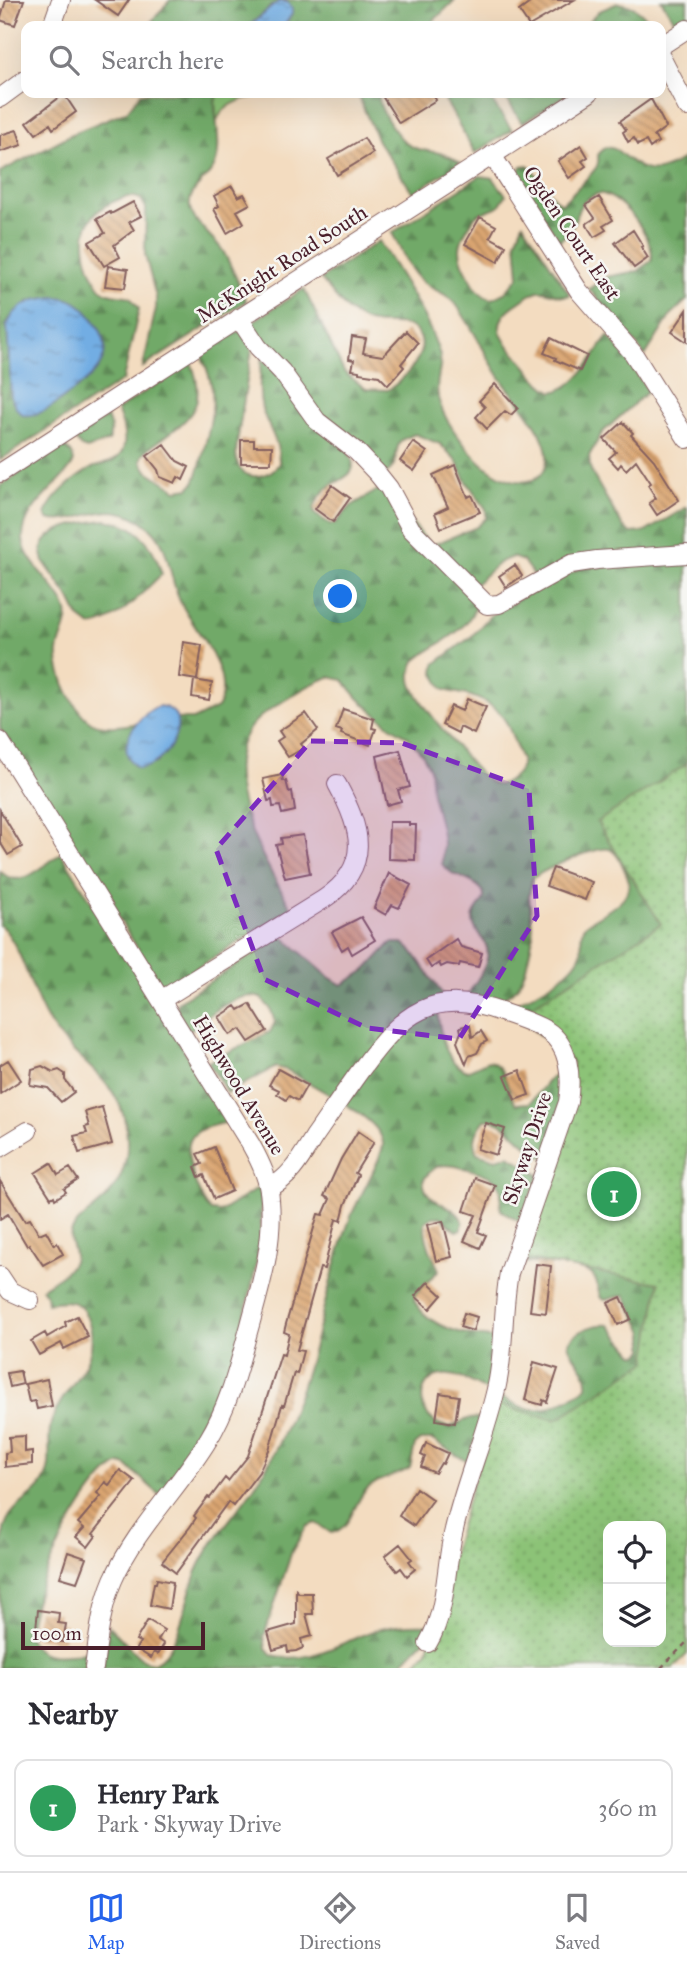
<!DOCTYPE html>
<meta charset="utf-8">
<style>
:root{--surface:#fff;--page:#f2f2f3;--text:#2b2b33;--muted:#7c7c81;--line:#e1e1e2;--accent:#2563eb}
body{margin:0;font-family:"IM FELL Great Primer",serif;background:var(--page);color:var(--text)}
.controls{position:absolute;right:21px;bottom:21px;display:grid;overflow:hidden;border-radius:14px;box-shadow:0 7px 28px #0002}
.controls button{width:63px;height:63px;display:grid;place-items:center;padding:0;border:0;border-bottom:2px solid var(--line);background:var(--surface);color:var(--text);font:35px sans-serif}
.scale{position:absolute;left:21px;bottom:18px;width:184px;box-sizing:border-box;padding-left:7px;border:4px solid #4a1f2b;border-top:0;font-size:19px;line-height:24px;white-space:nowrap;color:#4a1f2b;-webkit-text-stroke:5px #f6f6f2;paint-order:stroke}
.you{position:absolute;left:341px;top:597px;width:24px;height:24px;margin:-18px;border:5px solid #fff;border-radius:50%;background:#1a73e8;box-shadow:0 0 0 10px #1a73e833}
.badge{display:grid;place-items:center;width:46px;height:46px;border-radius:50%;background:var(--accent);color:#fff;font-size:23px;font-weight:700}
.pin{position:absolute;translate:-50% -50%;border:4px solid #fff;box-shadow:0 2px 7px #0006}
.list{margin:0;padding:0;list-style:none}
h2{display:flex;justify-content:space-between;align-items:center;height:91px;margin:0;padding:0 28px;font-size:30px}
h2 small{font-size:23px;font-weight:400;color:var(--muted)}
.list li{display:grid;grid-template-columns:46px 1fr auto;gap:21px;align-items:center;box-sizing:border-box;height:98px;margin:0 14px 14px;padding:0 14px;border:2px solid var(--line);border-radius:14px}
.list b{display:block;font-size:26px;white-space:nowrap}
.list p{margin:0;font-size:23px;white-space:nowrap;color:var(--muted)}
.list em{font-size:23px;font-style:normal;color:var(--muted)}
.icon{flex:none;width:38px;height:38px;fill:none;stroke:currentColor;stroke-width:2;stroke-linecap:round;stroke-linejoin:round}
.map{position:relative;flex:none;width:687px;height:1668px;overflow:hidden}
.search{position:absolute;background:var(--surface);box-shadow:0 7px 28px #0002;left:21px;right:21px;top:21px;height:77px;display:flex;align-items:center;gap:18px;box-sizing:border-box;padding:0 24px;border-radius:14px;color:var(--muted);font-size:26px}
.sheet{height:203px;background:var(--surface)}
nav{display:flex;justify-content:space-around;align-items:center;box-sizing:border-box;height:98px;border-top:2px solid var(--line);background:var(--surface);font-size:19px;color:var(--muted)}
nav a{display:grid;justify-items:center;gap:4px}
nav .on{color:var(--accent)}
.map>svg:first-child{display:block}
</style>
<div class="map">
<svg width="687" height="1668" viewBox="0 0 687 1668">
<defs>
<pattern id="forest-firs" width="22" height="20" patternUnits="userSpaceOnUse" patternTransform="scale(1.75)"><rect width="22" height="20" fill="#71a968"/><path d="M5 1l3.5 6h-7zM16 11l3.5 6h-7z" fill="#5f8956"/></pattern>
<pattern id="park-dots" width="8" height="8" patternUnits="userSpaceOnUse" patternTransform="scale(1.75)"><rect width="8" height="8" fill="#8cc377"/><path d="M2 2h.1M6 6h.1" fill="none" stroke="#749e62" stroke-width="1.8" stroke-linecap="round"/></pattern>
<pattern id="water-ripples" width="26" height="14" patternUnits="userSpaceOnUse" patternTransform="scale(1.75)"><rect width="26" height="14" fill="#72ade3"/><path d="M2 4q2-2 4 0t4 0M15 11q2-2 4 0t4 0" fill="none" stroke="#608cb8"/></pattern>
<pattern id="building-back-hatch" width="6" height="6" patternUnits="userSpaceOnUse" patternTransform="scale(1.75)"><rect width="6" height="6" fill="#daa571"/><path d="M-1 5l2 2M0 0l6 6M5-1l2 2" fill="none" stroke="#b3865d"/></pattern>
</defs>
<rect width="100%" height="100%" fill="#f6f6f2"/>
<filter id="ink" filterUnits="userSpaceOnUse"><feTurbulence type="fractalNoise" baseFrequency=".0143" numOctaves="2"/><feDisplacementMap in="SourceGraphic" scale="14" xChannelSelector="R" yChannelSelector="G"/><feConvolveMatrix kernelMatrix="1 2 1 2 8 2 1 2 1" color-interpolation-filters="sRGB"/></filter>
<filter id="wash" filterUnits="userSpaceOnUse"><feTurbulence type="fractalNoise" baseFrequency=".00686" numOctaves="4" result="noise"/><feDisplacementMap in="SourceGraphic" scale="28" xChannelSelector="R" yChannelSelector="G"/><feGaussianBlur stdDeviation="1.57" result="paint"/><feColorMatrix in="noise" values="0 0 0 0 0 0 0 0 0 0 0 0 0 0 0 0 0 1.4 0 .05"/><feComposite in="paint" operator="in"/></filter>
<g filter="url(#wash)">
<rect width="100%" height="100%" fill="#f3dcc0"/>
<path fill="#8cc377" stroke="#6b7151" stroke-width="2" d="M218,93H273C252,96 223,101 216,123L215,102Z"/>
<path fill="url(#forest-firs)" stroke="#5e644a" stroke-width="2" fill-rule="evenodd" d="M170,0H455L428,26H284L292,14L289,3L274,4L249,26H148Z
M661,0H687V17L677,24Z
M618,3C634,5 643,12 652,26H585L599,11Z
M141,93H218L215,102C215,121 223,149 214,167C207,181 187,189 190,208C194,224 214,237 223,251C232,267 239,284 246,301L143,367L156,308V297L145,255L146,208L141,199C131,195 124,197 115,201C83,214 80,238 90,268C93,276 97,286 104,291C112,296 122,294 130,297L139,309L123,380L0,460V172L76,132L127,111Z
M357,93H379C378,103 382,110 387,119C416,167 426,139 460,163L413,193L378,141Z
M441,93H486L512,130L475,153Z
M503,93H569L522,123Z
M605,147C614,147 619,151 625,157C650,178 661,172 687,157V300L671,315L645,356L629,334L589,289L606,277L638,271L651,261C659,243 616,185 594,195C574,204 580,215 571,229C568,234 563,237 559,241L517,173L522,166L528,165C541,176 547,195 561,204C564,202 596,170 597,166C599,162 598,159 598,155Z
M480,176L493,178L506,195L499,206L476,215C457,244 454,251 472,281C477,290 482,297 492,299L506,292L519,276L516,241L523,223L570,295C558,299 550,289 538,291C530,293 522,301 515,305C483,327 509,345 526,366C534,376 541,386 553,392C578,388 594,355 608,336L625,356L648,391L602,433L589,456L590,467L593,475L623,527L631,533L645,532L687,507V547L534,576L523,561L512,557L500,562L473,586L432,545L477,527L486,518V509L467,482L456,460L440,444L415,434L403,439L399,444C393,457 399,467 384,474L328,425L249,324L304,289L344,372L366,389L388,390C402,381 432,352 418,334C415,329 411,326 405,325C390,322 377,327 363,320C344,311 333,294 321,279L379,241C400,276 424,310 438,349C445,368 434,378 438,396C442,423 481,471 508,479C520,483 533,484 542,473C563,445 514,399 499,376C484,352 472,326 455,303C446,293 437,292 427,285C410,275 401,249 392,233Z
M241,330L252,349L237,443C236,450 235,458 238,465C245,483 272,477 279,463C280,442 268,428 262,409C258,392 260,376 262,358L346,448C368,483 332,474 319,498C315,505 313,507 315,514L330,524H335L351,506L383,487L477,602C468,634 438,641 415,661C411,669 409,678 413,687C420,703 478,777 492,783C499,787 507,783 512,778C519,773 522,768 521,760C508,726 508,709 471,696C462,693 452,693 443,689L434,674L435,664L472,636L490,616L536,589L582,568L687,560V1639L411,1668L428,1651L499,1395C534,1419 549,1410 584,1390L587,1386C589,1369 572,1359 568,1344C573,1331 596,1323 609,1325L634,1354L639,1355L644,1350V1332L625,1295L605,1300L601,1298C598,1292 598,1283 594,1277C587,1265 531,1263 517,1262L573,1063L507,1008C528,996 573,977 581,953C583,944 579,934 584,926C596,916 614,910 624,897C630,889 630,880 625,871C622,864 617,851 609,849C596,846 543,870 532,879L529,895L533,937L526,968L518,987L495,1004L467,997C474,982 495,961 485,943C481,936 473,929 473,920C473,905 493,902 479,887C468,877 451,877 442,864L443,844L441,829L432,794L430,769L423,755L408,737L390,726L359,699L343,680L330,677C313,682 298,692 282,702C271,709 257,717 249,729C215,779 265,864 292,909L174,982L165,984L158,981L0,728V486L64,445L72,454L74,462C60,487 24,505 23,537C22,562 60,587 67,611C70,624 59,639 58,652C56,673 76,719 98,725C109,728 123,725 135,724L130,735L156,763C169,750 179,738 176,719H195L217,708C237,673 194,631 180,601C165,568 173,534 132,516C99,501 75,527 48,519L45,514C53,495 74,478 92,468C99,465 107,464 113,461C132,451 123,425 117,410L191,362C209,408 189,419 155,444C148,449 142,452 141,461L147,471L177,490L189,488L194,483C199,471 202,458 205,446C214,410 218,390 201,355ZM608,1526H661V1642H608Z
M107,417L111,428L109,441L87,449L81,447L74,438Z
M105,520C138,522 154,546 162,574C142,592 118,623 91,626L79,617L70,599L44,562L41,549C50,525 83,523 105,520Z
M61,853L229,1122C216,1125 201,1126 192,1137C181,1151 199,1200 211,1211L220,1212L260,1187C265,1235 255,1273 244,1318C233,1358 223,1396 203,1433C191,1455 174,1475 160,1495L127,1466L121,1464C90,1472 14,1617 32,1644C43,1661 72,1655 88,1652L85,1668H0C0,1625 0,1571 4,1529C11,1503 34,1500 44,1481C54,1463 46,1442 51,1423C63,1383 106,1364 87,1317C79,1298 65,1300 47,1303L46,1295L42,1288C51,1281 65,1275 71,1265C81,1251 62,1242 75,1226C86,1212 103,1205 113,1189C124,1174 128,1157 127,1139C126,1078 74,1065 47,1019C31,993 21,943 0,925V871C20,892 43,866 61,853Z
M282,936L329,977L342,985L366,970L391,943H403L412,951L445,998L437,999L335,1098L287,1070L276,1067L227,1093L208,1062L270,1032L275,1022L270,1008L261,998C237,989 207,1017 189,1031L176,1010L178,1002Z
M437,1010C440,1031 444,1063 467,1071L488,1061C507,1065 506,1090 516,1104L530,1103L549,1080L564,1070L565,1087L545,1158C523,1149 506,1116 485,1120C477,1130 471,1142 477,1153L496,1159L509,1155L539,1175L521,1222L501,1210C499,1201 504,1191 498,1183C491,1173 451,1163 439,1166C431,1169 427,1174 423,1181C426,1207 457,1202 463,1223L461,1229L456,1231L441,1217H433L425,1222C424,1239 432,1256 439,1270L415,1295L414,1300C428,1329 469,1336 498,1339L490,1393C478,1386 463,1376 449,1375C413,1372 413,1423 450,1427L468,1419L482,1418L468,1462L432,1440H421L415,1445L410,1468C395,1478 378,1477 365,1491C353,1505 351,1529 331,1533L316,1523L307,1526L292,1551L264,1636L266,1648L271,1654C305,1668 345,1640 376,1630C395,1625 412,1624 431,1625L425,1639L397,1668H102L109,1626L135,1653L144,1661L154,1663C182,1649 185,1596 198,1569C211,1540 234,1516 252,1490C267,1469 279,1444 289,1420C317,1354 326,1282 351,1216C357,1201 385,1154 383,1143C381,1125 356,1112 343,1102L390,1038Z"/>
<path fill="url(#park-dots)" stroke="#6b7151" stroke-width="2" fill-rule="evenodd" d="M687,764V1654L673,1668H411L428,1651L456,1540L496,1404L556,1420L646,1362L659,1283L518,1258L573,1063L521,1013L661,924L597,822ZM608,1526H661V1642H608Z"/>
<path fill="url(#water-ripples)" stroke="#5e6687" stroke-width="2" d="M279,1L287,2L292,8V14L284,26H249Z
M53,297C70,297 79,302 90,315C121,352 99,374 66,396C53,406 40,417 23,415L16,408L11,397L7,325L13,314L22,306L34,300Z
M159,706C197,709 169,769 138,768C111,751 137,714 159,706Z"/>
<g id="blocks">
<path fill="url(#building-back-hatch)" d="M6,0H24L15,25L0,20Z
M95,0H129L118,16Z
M534,0H574L529,26L519,11Z
M388,93H432L436,100L399,123L382,96Z
M64,94L76,112L53,129L50,124L36,134L27,122Z
M651,99L666,127L654,136L658,142L650,148L646,141L638,145L634,138L628,142L623,132L626,130L620,121Z
M17,130L22,145L0,152V135Z
M364,138L373,153L337,175L328,159Z
M581,145L588,157L582,161L586,166L569,178L558,161Z
M232,186L238,197L244,194L250,204L237,211L244,223L227,233L214,209L219,206L214,196Z
M599,197L613,220L603,226L606,230L594,237L586,224L595,218L586,205Z
M133,202L141,216L129,222L134,230L114,245L120,257L104,266L89,242L105,233L97,219L110,212L111,214Z
M480,217L496,226L490,237L506,246L498,262L465,244Z
M633,230L643,246L641,247L648,258L634,268L615,243Z
M108,266L128,269L125,288L105,286Z
M687,310V342L672,332Z
M406,331L418,343L401,364L404,367L388,385L379,376L359,373V371L352,370L354,360L349,359L352,337L366,339L363,353L383,356Z
M551,338L587,356L580,371L555,360L556,358L544,353Z
M495,384L518,408L511,415L505,411L487,429L476,417L485,407L479,401Z
M623,422L633,433L631,435L654,460L679,500L657,515L649,503L656,498L648,485L651,483L636,460L626,470L621,464L618,468L609,458L616,452L604,439Z
M241,440H254V446H272L271,463H241Z
M413,442L427,452L414,471L400,461Z
M164,444L177,461L189,467L183,480L178,477L175,483L160,477L158,470L147,456Z
M455,465L468,497L472,495L480,512L441,528L435,513L448,507L433,475Z
M332,485L350,498L333,522L315,509Z
M515,565L522,576L506,587L499,576Z
M183,642L202,645L197,680L179,677Z
M194,680L212,683L209,700L192,697Z
M467,699L486,707L474,734L460,727L458,733L442,725L451,706L462,711Z
M343,709L374,719L372,728L376,729L370,745L341,734L342,731L336,729Z
M306,713L318,730L301,744L304,748L288,757L277,741L283,737L279,731Z
M400,750L410,787L398,790L401,801L387,805L377,756Z
M282,775L283,781H286L289,792L292,791L295,811L282,814L280,806L273,807L272,800L268,801L263,779Z
M0,810L22,847L8,855L0,842Z
M389,822H409V825H416L415,860L388,859Z
M303,835L310,873L285,878L276,845L282,844L281,838Z
M553,868L592,882L585,900L546,886Z
M389,873L411,885L399,908L392,905L386,915L374,908Z
M361,917L375,940L352,954L348,946L342,950L332,932Z
M456,939L461,947L482,953L478,967L460,963L459,966L447,964L441,967L439,963L431,968L426,960Z
M250,1004L267,1031L249,1042L240,1029L230,1035L219,1017L236,1006L239,1010Z
M470,1025L472,1037L481,1031L487,1041L482,1044L477,1053L469,1056L466,1064L457,1042L461,1032L460,1027Z
M8,1060L21,1080L0,1094V1065Z
M42,1066L53,1072L59,1070L65,1074V1080L74,1092L61,1102L48,1088L30,1085L32,1069Z
M278,1069L307,1085L298,1101L289,1096L286,1100L277,1094L279,1090L269,1085Z
M520,1070L529,1095L515,1100L505,1076Z
M102,1107L112,1144L79,1153L74,1136L87,1133L85,1127L89,1126L85,1112Z
M486,1123L505,1129L496,1155L477,1149Z
M358,1131L374,1142L355,1173L358,1175L345,1205L341,1221L336,1219L324,1269L320,1268L297,1350L303,1351L297,1374L294,1373L284,1406L282,1405L269,1450L259,1472L233,1506L228,1502L176,1573L162,1562L190,1527L196,1518L194,1516L208,1497L210,1498L225,1478L228,1481L248,1456L281,1354L284,1355L289,1334L284,1332L286,1324L318,1214L323,1215L330,1199L324,1196L341,1159Z
M214,1147L232,1191L214,1199L204,1175L199,1177L195,1167L202,1164L197,1154Z
M51,1163L58,1175L70,1168L78,1180L64,1189L66,1192L55,1199L54,1196L51,1198L35,1173Z
M475,1178L495,1185L478,1232L486,1235L480,1248L464,1241L476,1215L464,1211Z
M0,1181L25,1221L30,1219L39,1234L46,1231L54,1245L57,1243L63,1254L43,1265L29,1244L27,1246L8,1214L0,1219Z
M443,1221L452,1257L436,1261L427,1225Z
M536,1264L551,1266L546,1313L530,1311Z
M428,1282L442,1295L430,1309L415,1296Z
M621,1297L631,1319L618,1325L608,1303Z
M464,1313L477,1317L473,1331L460,1327Z
M77,1316L88,1337L64,1349L61,1343L39,1355L31,1341L45,1333L47,1337L66,1326L65,1322Z
M534,1362L558,1369L547,1402L543,1400L542,1405L525,1400Z
M20,1371L23,1384L10,1387L7,1373Z
M47,1379L52,1406L37,1409L35,1401L29,1402L25,1384Z
M440,1393L459,1396L455,1423L436,1420Z
M25,1436V1452L32,1451V1464L5,1467V1453L10,1452L9,1437Z
M426,1443L448,1453L443,1464L441,1463L435,1473L421,1467L425,1457L421,1455Z
M120,1470L135,1481L93,1534L96,1536L88,1547L76,1537L84,1528L78,1523L101,1496L97,1493L105,1482L109,1485Z
M416,1488L433,1500L414,1526L399,1516Z
M400,1544L412,1559L409,1561L415,1569L407,1576L401,1568L397,1571L385,1556Z
M68,1552L86,1558L77,1582L60,1577Z
M157,1579L173,1582L169,1609L150,1605L154,1583H156Z
M296,1590L299,1593H312L313,1614H306L312,1636L301,1639L303,1648L296,1651L288,1652L287,1646L273,1650L268,1632L296,1624Z
M38,1610L59,1613L58,1623L66,1624L63,1642L35,1638Z
M148,1620L164,1630L158,1640L164,1644L158,1654L154,1652L151,1658L136,1649L140,1642L136,1640Z"/>
</g>
</g>
<g filter="url(#ink)">
<use href="#blocks" fill-opacity="0" stroke="#85615f" stroke-width="2"/>
<g fill="none" stroke-linecap="round" stroke-linejoin="round">
<defs>
<path id="minor" d="M52,26L61,0
M661,46L687,29
M661,57L687,107
M0,98L26,79
M492,155L579,291L633,353L687,439
M239,318L258,347L282,372L317,421L357,452L377,473L389,488L411,529L487,605L499,604L571,564L597,560L687,554
M0,473L589,93
M0,741L251,1145C261,1163 269,1180 270,1200C274,1243 261,1284 250,1325C239,1364 230,1404 208,1440C179,1488 136,1528 113,1580C101,1608 98,1639 94,1668
M161,1000L324,899C373,866 361,828 337,784
M0,1148L28,1131
M269,1188C290,1179 302,1156 314,1137C330,1114 346,1090 363,1067C403,1013 432,988 501,1012C516,1017 532,1022 546,1030C570,1045 572,1077 568,1102L509,1273C502,1310 505,1348 497,1385C486,1436 464,1483 453,1534C445,1569 447,1611 428,1643
M0,1276L10,1291L30,1300"/>
</defs>
<use href="#minor" stroke="#85615f" stroke-width="20"/>
<path stroke="#85615f" stroke-width="2.5" stroke-dasharray="5 5" stroke-linecap="butt" d="M661,1668L687,1642"/>
<use href="#minor" stroke="#fff" stroke-width="18"/>
</g>
</g>
<path fill="#7b2cbf" fill-opacity="0.2" stroke="#7b2cbf" stroke-width="5" stroke-dasharray="14 9" stroke-linejoin="round" d="M311,741L402,743L529,789L537,916L459,1039L367,1028L264,979L216,849Z"/>
<g text-anchor="middle" stroke-width="5" stroke-linejoin="round" paint-order="stroke">
<g font-size="21" fill="#4a1f2b" stroke="#f6f6f2">
<text transform="translate(572 233) rotate(56)" y="7">Ogden Court East</text>
<text transform="translate(282 264) rotate(-33)" y="7">McKnight Road South</text>
<text transform="translate(239 1085) rotate(59)" y="7">Highwood Avenue</text>
<text transform="translate(527 1148) rotate(-72)" y="7">Skyway Drive</text>
</g>
</g>
</svg>
<div class="controls">
<button><svg class="icon" aria-label="locate" viewBox="0 0 24 24"><circle cx="12" cy="12" r="6"/><path d="M12 2v4M12 18v4M2 12h4M18 12h4"/></svg></button>
<button><svg class="icon" aria-label="layers" viewBox="0 0 24 24"><path d="M12 4l9 5-9 5-9-5zM3 14l9 5 9-5"/></svg></button>
</div>
<div class="scale">100 m</div>
<div class="you"></div>
<div class="pin badge" style="left:614px;top:1194px;background:#2e9e5b">1</div>
<div class="search"><svg class="icon" aria-label="search" viewBox="0 0 24 24"><circle cx="10" cy="10" r="6"/><path d="M15 15l6 6"/></svg>Search here</div>
</div>
<section class="sheet">
<h2>Nearby<small></small></h2>
<ul class="list">
<li><span class="badge" style="background:#2e9e5b">1</span><div><b>Henry Park</b><p>Park · Skyway Drive</p></div><em>360 m</em></li>
</ul>
</section>
<nav>
<a class="on"><svg class="icon" aria-label="map" viewBox="0 0 24 24"><path d="M3 6l6-2 6 2 6-2v14l-6 2-6-2-6 2zM9 4v14M15 6v14"/></svg>Map</a>
<a><svg class="icon" aria-label="directions" viewBox="0 0 24 24"><path d="M12 3l9 9-9 9-9-9zM9 14v-3h6M13 9l2 2-2 2"/></svg>Directions</a>
<a><svg class="icon" aria-label="saved" viewBox="0 0 24 24"><path d="M7 4h10v16l-5-4-5 4z"/></svg>Saved</a>
</nav>
